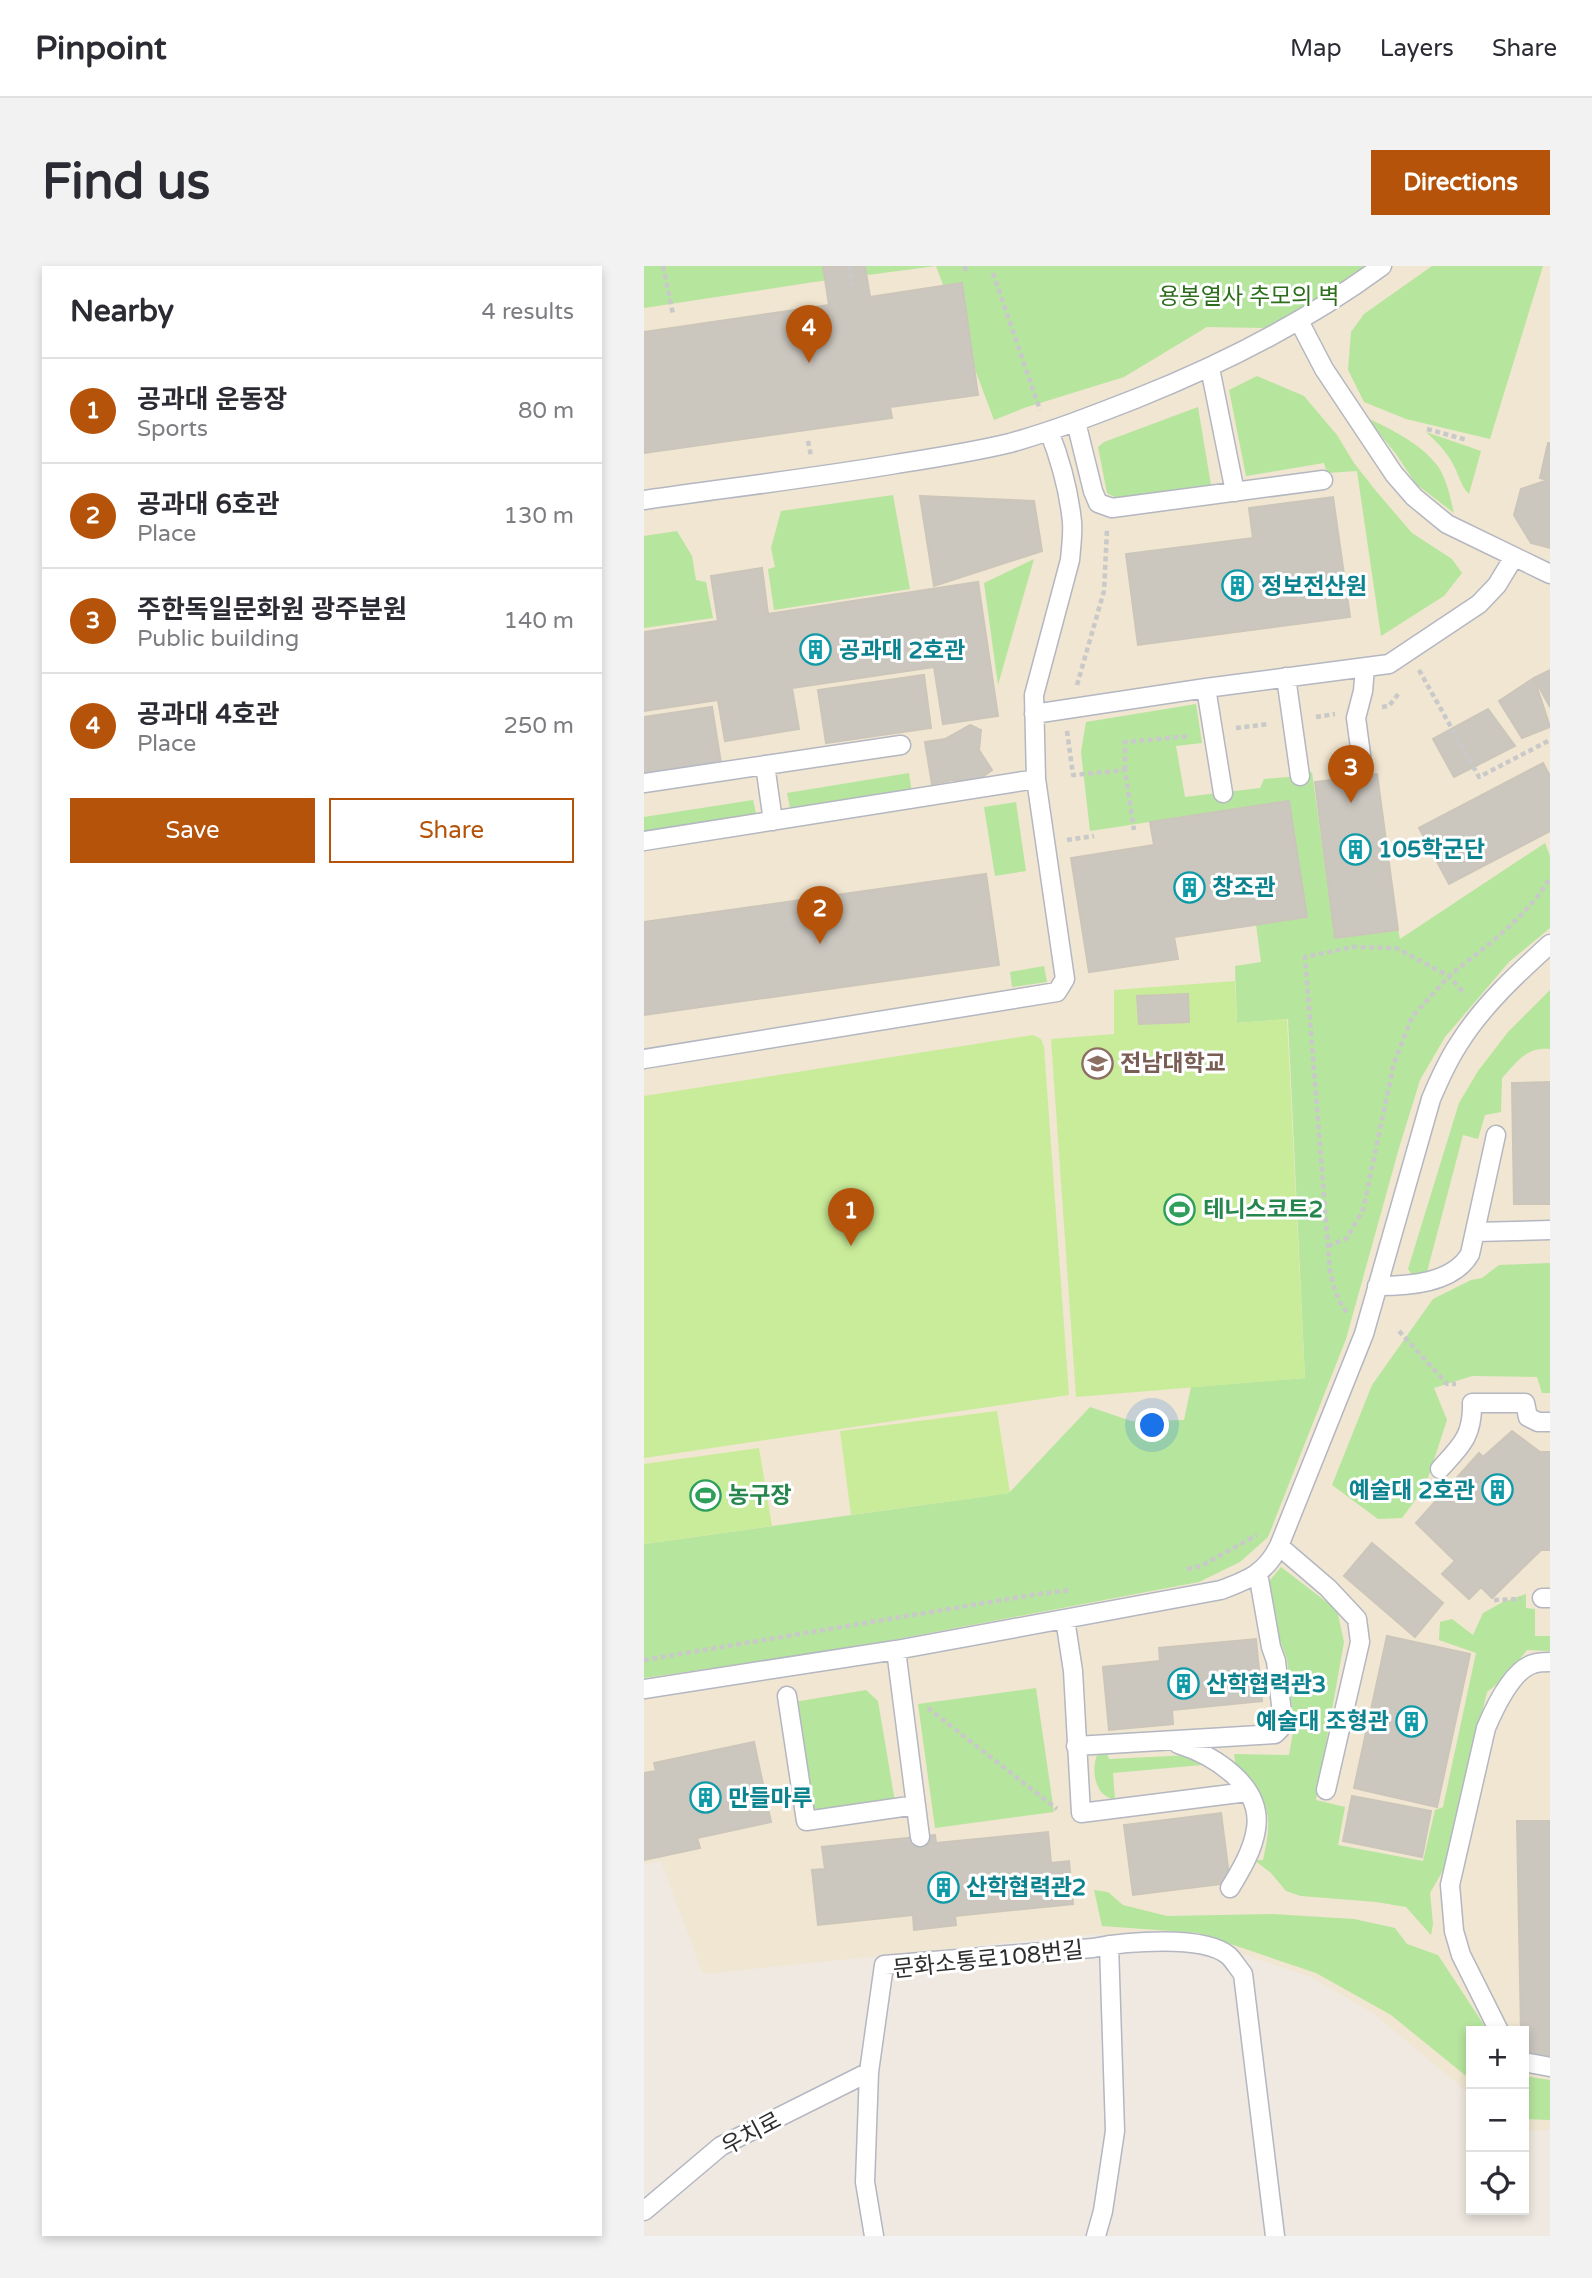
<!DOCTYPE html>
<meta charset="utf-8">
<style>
:root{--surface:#fff;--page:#f2f2f3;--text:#2b2b33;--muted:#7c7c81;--line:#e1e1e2;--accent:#b45309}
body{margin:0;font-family:"Varela Round","Noto Sans KR",sans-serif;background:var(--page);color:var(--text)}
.controls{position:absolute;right:21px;bottom:21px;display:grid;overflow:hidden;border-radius:0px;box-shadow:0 4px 10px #0003}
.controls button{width:63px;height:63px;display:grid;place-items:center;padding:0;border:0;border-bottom:2px solid var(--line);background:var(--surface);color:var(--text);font:35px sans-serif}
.you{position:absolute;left:509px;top:1160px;width:24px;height:24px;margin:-18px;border:5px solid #fff;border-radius:50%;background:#1a73e8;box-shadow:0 0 0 10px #1a73e833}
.badge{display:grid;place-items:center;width:46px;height:46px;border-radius:50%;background:var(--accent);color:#fff;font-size:23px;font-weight:700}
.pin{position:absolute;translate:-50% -58px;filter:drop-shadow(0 2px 4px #0008)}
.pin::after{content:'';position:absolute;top:37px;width:24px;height:21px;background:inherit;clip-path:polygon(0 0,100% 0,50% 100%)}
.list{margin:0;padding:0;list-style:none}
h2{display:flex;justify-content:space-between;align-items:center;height:91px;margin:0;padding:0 28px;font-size:30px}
h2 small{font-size:23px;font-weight:400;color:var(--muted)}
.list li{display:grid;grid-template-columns:46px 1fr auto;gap:21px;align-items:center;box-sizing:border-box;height:105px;padding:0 28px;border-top:2px solid var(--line)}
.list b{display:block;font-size:26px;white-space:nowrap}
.list p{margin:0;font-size:23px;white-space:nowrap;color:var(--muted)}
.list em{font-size:23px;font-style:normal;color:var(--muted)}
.actions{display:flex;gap:14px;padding:21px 28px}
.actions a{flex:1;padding:16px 0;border:2px solid var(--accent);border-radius:0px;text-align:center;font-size:24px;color:var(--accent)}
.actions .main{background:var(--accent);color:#fff}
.icon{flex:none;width:38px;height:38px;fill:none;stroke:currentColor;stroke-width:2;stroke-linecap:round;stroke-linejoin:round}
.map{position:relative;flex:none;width:906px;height:1970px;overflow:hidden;border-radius:0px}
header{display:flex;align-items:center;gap:42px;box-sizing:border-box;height:98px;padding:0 35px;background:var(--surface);border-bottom:2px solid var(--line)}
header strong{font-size:33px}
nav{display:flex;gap:38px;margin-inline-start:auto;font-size:24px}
.intro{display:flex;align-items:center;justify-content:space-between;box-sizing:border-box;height:168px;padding:0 42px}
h1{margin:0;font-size:49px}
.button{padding:18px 32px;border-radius:0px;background:var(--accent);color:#fff;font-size:24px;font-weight:700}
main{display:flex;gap:42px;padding:0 42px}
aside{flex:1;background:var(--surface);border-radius:0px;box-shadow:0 4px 10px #0003}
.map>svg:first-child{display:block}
</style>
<header>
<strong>Pinpoint</strong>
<nav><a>Map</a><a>Layers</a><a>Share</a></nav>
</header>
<div class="intro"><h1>Find us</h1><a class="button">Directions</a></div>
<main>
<aside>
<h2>Nearby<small>4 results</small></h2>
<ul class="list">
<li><span class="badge">1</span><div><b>공과대 운동장</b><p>Sports</p></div><em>80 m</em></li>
<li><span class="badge">2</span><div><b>공과대 6호관</b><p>Place</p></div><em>130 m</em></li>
<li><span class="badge">3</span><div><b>주한독일문화원 광주분원</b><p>Public building</p></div><em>140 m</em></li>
<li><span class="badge">4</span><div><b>공과대 4호관</b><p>Place</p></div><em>250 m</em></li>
</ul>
<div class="actions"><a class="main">Save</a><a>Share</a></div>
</aside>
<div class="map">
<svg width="906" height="1970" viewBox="0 0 906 1970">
<rect width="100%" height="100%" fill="#efe9e1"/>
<path fill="#f0e6d1" d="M0,0H906V1864L880,1865V1765H827V1829L729,1747L667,1711L552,1673L447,1668L59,1708L17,1595L0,1598Z"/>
<path fill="#b6e59e" d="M0,0H720L706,13L622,62L563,61L480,111L380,142L350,154L292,0L170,16L0,42Z
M788,0H899L846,173L762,153L720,136L704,104L707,66L720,48Z
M613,110L660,130L693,169L710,197L732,225L768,267L808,293L818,307L800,330L737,370L713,205L683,207L680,197L602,210L585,124Z
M554,141L567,219L472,232L463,227L454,181L460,176Z
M723,152C747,163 777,178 793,199C803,213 806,231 810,247L772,218L752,188Z
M782,166L837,185L825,228C817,220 816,212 811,202C804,187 794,177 782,166Z
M249,229L266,323L130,344L124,303L131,301L127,282L137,245Z
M33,265L48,290L52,314L62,316L69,352L0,362V270Z
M390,293L354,419L340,317Z
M552,438L558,477L532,480L541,531L616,522L620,513L656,510L668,506L691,672L754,664L756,673L901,577L906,590V662L865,696L801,771L776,814L755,882L702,1073L624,1271L596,1296L555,1316L196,1384L0,1412V1278L365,1227L446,1141L487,1155L540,1154L547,1121L661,1112L644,753L593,757L591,700L617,696L612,658L663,650L645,535L446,565L437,486L442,456Z
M265,507L268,527L147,547L143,527Z
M109,534L113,552L0,569V551Z
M372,536L382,605L351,610L340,541Z
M400,700L403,716L368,721L366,706Z
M906,724V783C882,781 874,795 858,812L857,846L841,849L834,873L819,869L783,1006L768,1009L764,1003L815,837L834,805L864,766Z
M906,997V1127H898L893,1111L828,1110L790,1122L803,1154L781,1221L758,1252L734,1253L688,1219L728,1119L789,1033L827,1014L838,1012L855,999Z
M637,1301L693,1344L700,1376L672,1534L701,1541L694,1579L779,1595L791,1544L799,1541L832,1387L795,1374L796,1356L808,1353L829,1369L839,1347L859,1336L882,1328V1342L891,1343V1370H906V1385L883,1384L862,1411L843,1426L801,1601L786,1627L789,1658L787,1669L762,1641L732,1636L657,1630L642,1625L627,1607L610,1594H619C629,1550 627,1533 592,1502L590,1488L645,1489L650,1461L643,1393L633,1367L632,1348L622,1319Z
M392,1422L410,1546L291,1562L274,1438Z
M222,1424L234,1435L251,1536L170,1550L150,1436Z
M462,1485L465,1493L547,1489L559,1493L558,1499L469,1507L471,1533C451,1532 446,1503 454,1487Z
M450,1624L464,1626L479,1639L523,1650L628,1648L710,1653L751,1662L763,1678L794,1689L844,1765H827V1814L747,1749L672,1707L554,1667L458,1660Z
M880,1810L906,1814V1854L880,1853Z"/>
<path fill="#c9ec9a" d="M591,715L593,757L643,753L661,1112L432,1131L407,773L470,768V724Z
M389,769L397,773L400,781L425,1129L0,1192V830Z
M353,1145L366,1227L207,1249L196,1165Z
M115,1182L128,1260L0,1278V1198Z"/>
<path fill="#cbc7bf" stroke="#cbc5ba" stroke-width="2" d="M179,0H221L226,31L318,17L334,129L246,141L248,152L0,187V66L185,39Z
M904,177H906V282L887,277L870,249L877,223L904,214L896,212Z
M276,230L390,235L398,285L290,320Z
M689,231L706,351L494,379L482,288L609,272L605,242Z
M118,302L124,348L334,316L354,450L299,458L290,401L148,422L155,463L81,475L74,434L0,445V366L74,355L67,310Z
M906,404V441L890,412Z
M280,409L287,462L182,477L174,424Z
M890,412L906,461L878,472L855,435Z
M68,441L77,497L0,509V451Z
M844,443L871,480L810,511L789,473Z
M326,459L337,464L335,484L348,504L330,517L309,514L288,518L281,476L301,473Z
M899,497L906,510V565L805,618L775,562Z
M733,508L754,664L691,672L671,516Z
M645,535L663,651L530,671L534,693L445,706L427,592L510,579L506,556Z
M342,608L355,699L0,749V656Z
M544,728L545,756L495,758L493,730Z
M906,816V938H870L868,817Z
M868,1165L896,1186H906V1284H897L848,1332L837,1321L825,1333L798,1308L811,1295L772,1257L835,1187L839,1191Z
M728,1277L799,1337L771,1371L700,1310Z
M743,1370L826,1388L793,1541L710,1522Z
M612,1373L618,1435L528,1444L529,1458L465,1464L459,1401L516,1395L515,1382Z
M110,1476L127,1556L53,1572L56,1582L0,1594V1507L12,1505L10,1497Z
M708,1530L787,1545L778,1591L699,1575Z
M577,1547L586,1617L489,1629L480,1559Z
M873,1555H906V1789H880V1765H877Z
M404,1566L407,1597L425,1595L429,1638L311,1650L312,1659L270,1664L269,1649L174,1659L168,1604L181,1603L178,1581L291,1569L292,1577Z"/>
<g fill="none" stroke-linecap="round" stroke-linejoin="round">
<defs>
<path id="service" d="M655,55L680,103L750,208L770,231L803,258L906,308
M566,102L591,226
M432,156L449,225L454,237L468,242L679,214
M0,234C84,222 168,212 252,198C290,192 329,186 366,177C409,165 450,149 491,133C579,98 662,56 738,0
M642,411L656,510
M562,422L579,527
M390,448L562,422L745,398L835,338L853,319L870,291
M718,496L712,452L719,425L721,402
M121,499L129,555
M0,517L257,479
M0,575L392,513
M0,793L413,726L421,713L392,513L390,429L426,294C427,282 429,268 428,256C425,226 416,193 405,165
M831,966L906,964
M733,1020C763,1020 809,1018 826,988L852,869
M796,1203C817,1180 829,1170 828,1137H881L884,1151L894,1156H906
M635,1280L684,1322L713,1353L716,1376L682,1524
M898,1332H906
M421,1353L429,1405L437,1547L603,1526
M252,1384L276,1571
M0,1423L252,1384L577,1324C604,1314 622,1307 635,1280L720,1068L787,833C795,814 803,796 814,779C838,740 873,708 906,678
M143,1430L162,1555L272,1539
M534,1478C569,1489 619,1519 612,1563C609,1584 597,1604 586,1622
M432,1480L631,1468L636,1463L639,1456L632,1395L627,1381L614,1307
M855,1765L817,1689L810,1665L806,1619L842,1462C850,1443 868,1404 889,1398C894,1396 901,1396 906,1396
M880,1796L906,1801
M0,1945L77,1880L225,1806
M230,1970L221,1916L225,1806L240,1699L449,1682C479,1676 560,1668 585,1690C590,1695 594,1702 599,1708L631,1970
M452,1970L459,1945L471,1865L465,1679"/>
</defs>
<use href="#service" stroke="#b4b7c1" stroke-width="21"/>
<path stroke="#c9c9c9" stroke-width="4.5" stroke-dasharray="5 3.5" stroke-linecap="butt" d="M19,0L29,48
M205,0L209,20
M321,0L322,8
M349,7L396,144
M783,163L823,174
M164,175L167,190
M775,404L835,511L906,474
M433,419L460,325L463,264
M738,441L745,440L755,427
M672,451L691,448
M592,462L625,458
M423,465L429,509L481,504L490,564
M481,504V476L546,470
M423,574L450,570
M684,980L703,972L719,944L750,797L768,751L805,710L821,728
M703,1046C692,1034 690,1020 686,1005L661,691L709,681L752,682L805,710C841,681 881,653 906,612
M755,1065L803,1118H812
M543,1303L557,1300L613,1269
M850,1334L877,1333
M0,1394L394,1328L427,1324
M284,1442L413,1543"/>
<use href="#service" stroke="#fff" stroke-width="18"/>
</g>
<defs>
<symbol id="building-ring" viewBox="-11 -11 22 22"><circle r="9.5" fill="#fff" stroke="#0f9aa8" stroke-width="1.5"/><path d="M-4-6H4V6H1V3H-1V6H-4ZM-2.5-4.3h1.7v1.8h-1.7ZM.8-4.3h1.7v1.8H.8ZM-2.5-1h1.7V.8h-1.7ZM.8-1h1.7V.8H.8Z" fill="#0f9aa8"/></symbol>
<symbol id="university-ring" viewBox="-11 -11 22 22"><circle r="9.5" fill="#fff" stroke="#8d6e63" stroke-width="1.5"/><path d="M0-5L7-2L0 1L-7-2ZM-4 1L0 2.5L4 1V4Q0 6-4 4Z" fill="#8d6e63"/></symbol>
<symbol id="stadium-ring" viewBox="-11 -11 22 22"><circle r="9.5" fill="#fff" stroke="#2e9e5b" stroke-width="1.5"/><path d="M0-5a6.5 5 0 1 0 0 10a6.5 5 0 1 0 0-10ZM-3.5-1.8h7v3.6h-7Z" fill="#2e9e5b"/></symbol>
</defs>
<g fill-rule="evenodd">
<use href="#building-ring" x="576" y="302" width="35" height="35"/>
<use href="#building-ring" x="154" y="366" width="35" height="35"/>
<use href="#building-ring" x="694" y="566" width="35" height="35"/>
<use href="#building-ring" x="528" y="604" width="35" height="35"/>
<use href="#university-ring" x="436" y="780" width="35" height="35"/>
<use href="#stadium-ring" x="518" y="926" width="35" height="35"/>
<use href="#building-ring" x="836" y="1206" width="35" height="35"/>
<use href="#stadium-ring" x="44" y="1212" width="35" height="35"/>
<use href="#building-ring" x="522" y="1400" width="35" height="35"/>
<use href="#building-ring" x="750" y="1438" width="35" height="35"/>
<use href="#building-ring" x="44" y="1514" width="35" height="35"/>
<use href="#building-ring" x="282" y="1604" width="35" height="35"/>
</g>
<g text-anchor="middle" stroke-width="6" stroke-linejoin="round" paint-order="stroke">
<g font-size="23" fill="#2c6e1b" stroke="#fff">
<text x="605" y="38">용봉열사 추모의 벽</text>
</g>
<g font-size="23" font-weight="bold" fill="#0d838f" stroke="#fff" text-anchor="start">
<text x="617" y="328">정보전산원</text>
<text x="195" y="392">공과대 2호관</text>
<text x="734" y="591">105학군단</text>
<text x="568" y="629">창조관</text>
<text x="831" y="1232" text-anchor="end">예술대 2호관</text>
<text x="562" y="1426">산학협력관3</text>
<text x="745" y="1463" text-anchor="end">예술대 조형관</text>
<text x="84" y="1540">만들마루</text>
<text x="322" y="1629">산학협력관2</text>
</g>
<g font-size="23" font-weight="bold" fill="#785e54" stroke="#fff" text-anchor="start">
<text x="476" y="805">전남대학교</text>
</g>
<g font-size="23" font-weight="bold" fill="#27864d" stroke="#fff" text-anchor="start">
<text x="559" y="951">테니스코트2</text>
<text x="84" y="1237">농구장</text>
</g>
<g font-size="23" fill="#2e2e2e" stroke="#fff">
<text transform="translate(344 1693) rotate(-6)" y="8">문화소통로108번길</text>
<text transform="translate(107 1867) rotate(-28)" y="8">우치로</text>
</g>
</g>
</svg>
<div class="controls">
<button>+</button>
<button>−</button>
<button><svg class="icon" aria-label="locate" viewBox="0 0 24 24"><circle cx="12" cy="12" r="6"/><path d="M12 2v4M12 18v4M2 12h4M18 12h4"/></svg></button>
</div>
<div class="you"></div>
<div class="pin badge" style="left:207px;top:980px">1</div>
<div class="pin badge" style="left:176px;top:678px">2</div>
<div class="pin badge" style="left:707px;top:537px">3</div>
<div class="pin badge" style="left:165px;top:97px">4</div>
</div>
</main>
